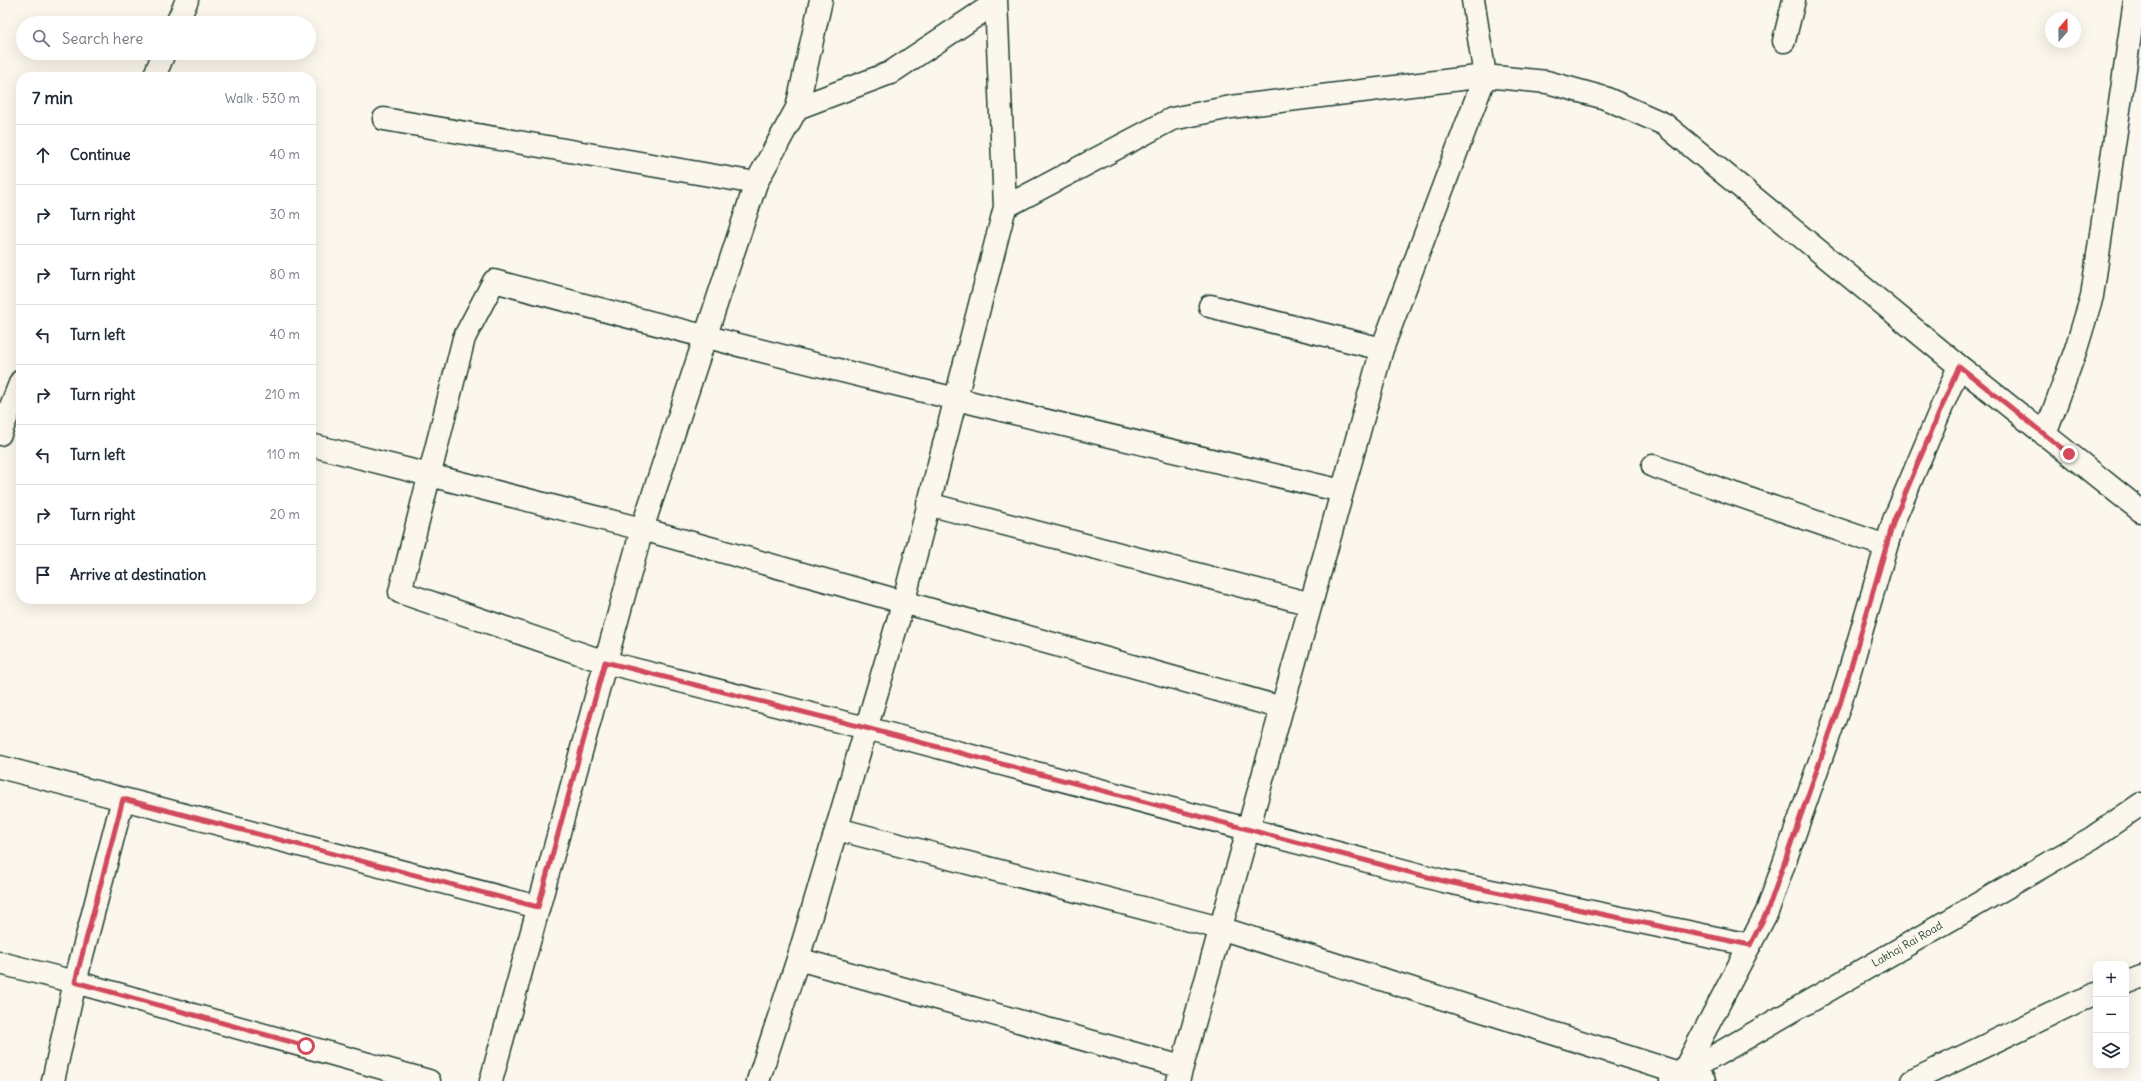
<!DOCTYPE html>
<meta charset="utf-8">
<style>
:root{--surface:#fff;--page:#f6f6f7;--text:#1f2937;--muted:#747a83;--line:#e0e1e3}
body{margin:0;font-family:Delius,sans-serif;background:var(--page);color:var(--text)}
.controls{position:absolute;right:12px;bottom:12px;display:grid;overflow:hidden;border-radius:8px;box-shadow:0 4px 16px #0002}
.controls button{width:36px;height:36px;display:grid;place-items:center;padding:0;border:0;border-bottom:1px solid var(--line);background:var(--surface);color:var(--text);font:20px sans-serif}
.compass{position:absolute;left:2045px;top:12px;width:36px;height:36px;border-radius:50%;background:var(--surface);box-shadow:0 4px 16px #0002;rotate:20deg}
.stop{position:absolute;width:12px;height:12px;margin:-9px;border:3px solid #d1495b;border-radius:50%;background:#fff}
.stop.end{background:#d1495b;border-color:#fff;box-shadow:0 1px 4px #0008}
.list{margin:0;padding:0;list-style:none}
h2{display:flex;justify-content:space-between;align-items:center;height:52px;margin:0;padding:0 16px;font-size:17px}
h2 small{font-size:13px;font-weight:400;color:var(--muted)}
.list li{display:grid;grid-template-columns:26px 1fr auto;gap:12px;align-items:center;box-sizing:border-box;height:60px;padding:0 16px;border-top:1px solid var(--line)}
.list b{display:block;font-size:15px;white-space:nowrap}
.list em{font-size:13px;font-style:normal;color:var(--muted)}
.icon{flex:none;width:22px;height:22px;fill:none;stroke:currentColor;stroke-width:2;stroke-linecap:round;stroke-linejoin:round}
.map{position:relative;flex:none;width:2141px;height:1081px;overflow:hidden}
.search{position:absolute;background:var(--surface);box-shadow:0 4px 16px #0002;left:16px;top:16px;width:300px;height:44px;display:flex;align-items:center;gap:10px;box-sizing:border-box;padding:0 14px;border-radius:22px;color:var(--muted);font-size:15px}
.panel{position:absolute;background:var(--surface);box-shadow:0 4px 16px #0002;left:16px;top:72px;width:300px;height:532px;border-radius:16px}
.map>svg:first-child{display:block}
</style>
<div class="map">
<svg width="2141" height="1081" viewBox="0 0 2141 1081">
<rect width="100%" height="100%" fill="#fbf7ec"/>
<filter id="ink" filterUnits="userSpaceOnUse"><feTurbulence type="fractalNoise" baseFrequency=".025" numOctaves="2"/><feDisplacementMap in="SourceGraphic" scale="8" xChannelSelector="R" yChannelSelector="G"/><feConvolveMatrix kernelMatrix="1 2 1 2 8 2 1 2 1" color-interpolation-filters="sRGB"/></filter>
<g filter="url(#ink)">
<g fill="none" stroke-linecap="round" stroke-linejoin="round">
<defs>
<path id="minor" d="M996,0L1005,207
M1784,41L1794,0
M797,108L890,73L995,3
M384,119L756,183
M1210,306L1382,349
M2045,435L2076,349L2092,296L2135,0
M311,445L642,529L1282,708
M1653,466L1886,546
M1342,491C1058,424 775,357 494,281L464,338L400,592L605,662L866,728L1443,881L1750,945
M928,504L1311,604
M0,767L538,907
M837,829L1220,928L1704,1081
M798,959L1182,1067
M0,963L75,982L429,1081
M2126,983L2141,977
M1682,1074L1767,912L1840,704L1894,520L1959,366
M53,1081L75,982L123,799
M491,1081L642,529L756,183L797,108L821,0
M758,1081L798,959L903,604L1005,207L1172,119L1231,107L1485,76L1547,82L1605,98L1664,124L1959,366L2141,511
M1178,1081L1382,349L1485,76L1473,0
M1912,1081L2076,1002L2096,994"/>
<path id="tertiary" d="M177,23L187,0
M154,77L164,53
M0,434L21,381
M1671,1081L2092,838L2141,804"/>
</defs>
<use href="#minor" stroke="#1f3d34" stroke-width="25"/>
<use href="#tertiary" stroke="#1f3d34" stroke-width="25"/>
<use href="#minor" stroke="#fbf7ec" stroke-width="22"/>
<use href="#tertiary" stroke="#fbf7ec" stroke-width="22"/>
</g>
</g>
<g fill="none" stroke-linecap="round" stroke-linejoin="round" filter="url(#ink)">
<path stroke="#d1495b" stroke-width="5" d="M306,1046L75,982L123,799L538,907L605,662L866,728L1443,881L1750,945L1767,912L1840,704L1894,520L1959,366L2069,454"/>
</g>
<g text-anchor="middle" stroke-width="3" stroke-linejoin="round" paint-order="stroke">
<g font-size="11" fill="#1f3d34" stroke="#fbf7ec">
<text transform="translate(1907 944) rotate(-30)" y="4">Lakhaj Rai Road</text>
</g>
</g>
</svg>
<div class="controls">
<button>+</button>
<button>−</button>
<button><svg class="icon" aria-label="layers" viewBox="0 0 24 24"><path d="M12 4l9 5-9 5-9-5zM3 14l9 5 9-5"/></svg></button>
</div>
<svg class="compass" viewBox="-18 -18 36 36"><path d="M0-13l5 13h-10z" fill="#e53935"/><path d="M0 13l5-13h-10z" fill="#747a83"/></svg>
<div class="stop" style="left:306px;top:1046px"></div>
<div class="stop end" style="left:2069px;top:454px"></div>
<div class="search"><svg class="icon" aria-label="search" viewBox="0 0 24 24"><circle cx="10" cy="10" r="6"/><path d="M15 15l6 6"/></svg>Search here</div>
<section class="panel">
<h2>7 min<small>Walk · 530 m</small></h2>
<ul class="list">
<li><svg class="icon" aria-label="ahead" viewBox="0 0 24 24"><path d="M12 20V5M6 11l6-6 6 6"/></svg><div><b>Continue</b></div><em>40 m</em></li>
<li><svg class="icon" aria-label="right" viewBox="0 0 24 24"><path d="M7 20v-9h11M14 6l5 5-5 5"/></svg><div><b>Turn right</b></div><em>30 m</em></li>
<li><svg class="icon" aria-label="right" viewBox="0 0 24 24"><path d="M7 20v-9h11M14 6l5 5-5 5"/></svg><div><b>Turn right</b></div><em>80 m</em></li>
<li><svg class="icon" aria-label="left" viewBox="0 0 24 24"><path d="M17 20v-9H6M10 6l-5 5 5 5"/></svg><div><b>Turn left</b></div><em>40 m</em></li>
<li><svg class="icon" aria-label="right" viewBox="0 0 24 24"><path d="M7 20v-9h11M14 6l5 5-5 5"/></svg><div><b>Turn right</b></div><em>210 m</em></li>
<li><svg class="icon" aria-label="left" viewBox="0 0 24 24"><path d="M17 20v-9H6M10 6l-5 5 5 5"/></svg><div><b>Turn left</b></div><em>110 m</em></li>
<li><svg class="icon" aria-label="right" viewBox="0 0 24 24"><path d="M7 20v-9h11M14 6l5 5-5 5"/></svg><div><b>Turn right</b></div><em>20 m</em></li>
<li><svg class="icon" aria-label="arrive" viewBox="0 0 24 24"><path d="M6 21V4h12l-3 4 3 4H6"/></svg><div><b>Arrive at destination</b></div></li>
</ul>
</section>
</div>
